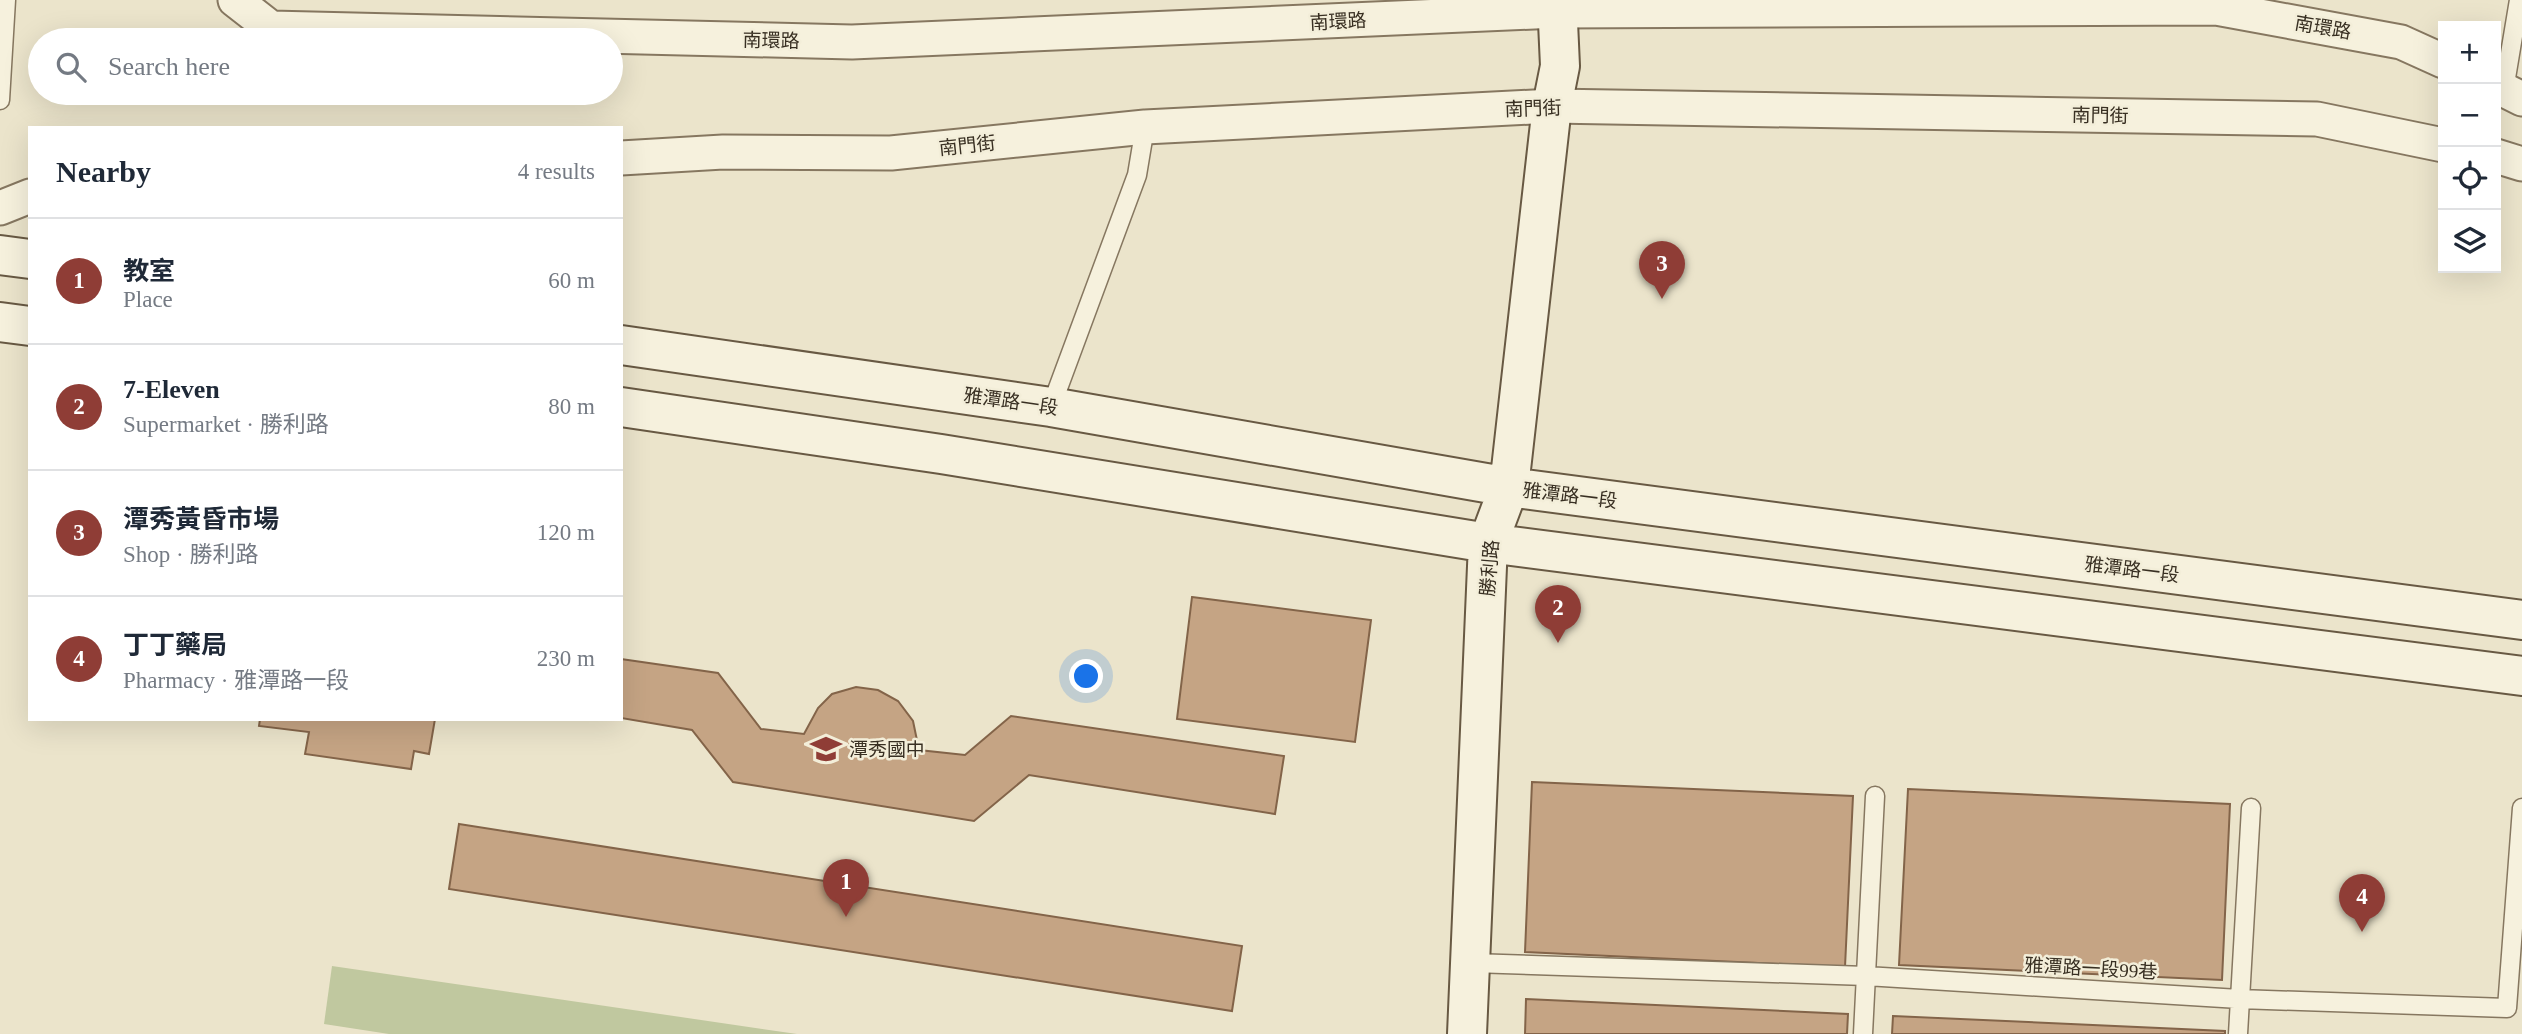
<!DOCTYPE html>
<meta charset="utf-8">
<style>
:root{--surface:#fff;--page:#f2f2f3;--text:#1f2937;--muted:#747a83;--line:#e0e1e3;--accent:#8f3d36}
body{margin:0;font-family:"Times New Roman","Noto Sans TC",serif;background:var(--page);color:var(--text)}
.controls{position:absolute;right:21px;top:21px;display:grid;overflow:hidden;border-radius:0px;box-shadow:0 7px 28px #0002}
.controls button{width:63px;height:63px;display:grid;place-items:center;padding:0;border:0;border-bottom:2px solid var(--line);background:var(--surface);color:var(--text);font:35px sans-serif}
.you{position:absolute;left:1087px;top:677px;width:24px;height:24px;margin:-18px;border:5px solid #fff;border-radius:50%;background:#1a73e8;box-shadow:0 0 0 10px #1a73e833}
.badge{display:grid;place-items:center;width:46px;height:46px;border-radius:50%;background:var(--accent);color:#fff;font-size:23px;font-weight:700}
.pin{position:absolute;translate:-50% -58px;filter:drop-shadow(0 2px 4px #0008)}
.pin::after{content:'';position:absolute;top:37px;width:24px;height:21px;background:inherit;clip-path:polygon(0 0,100% 0,50% 100%)}
.list{margin:0;padding:0;list-style:none}
h2{display:flex;justify-content:space-between;align-items:center;height:91px;margin:0;padding:0 28px;font-size:30px}
h2 small{font-size:23px;font-weight:400;color:var(--muted)}
.list li{display:grid;grid-template-columns:46px 1fr auto;gap:21px;align-items:center;box-sizing:border-box;height:126px;padding:0 28px;border-top:2px solid var(--line)}
.list b{display:block;font-size:26px;white-space:nowrap}
.list p{margin:0;font-size:23px;white-space:nowrap;color:var(--muted)}
.list em{font-size:23px;font-style:normal;color:var(--muted)}
.icon{flex:none;width:38px;height:38px;fill:none;stroke:currentColor;stroke-width:2;stroke-linecap:round;stroke-linejoin:round}
.map{position:relative;flex:none;width:2522px;height:1034px;overflow:hidden}
.search{position:absolute;background:var(--surface);box-shadow:0 7px 28px #0002;left:28px;top:28px;width:595px;height:77px;display:flex;align-items:center;gap:18px;box-sizing:border-box;padding:0 24px;border-radius:38px;color:var(--muted);font-size:26px}
.panel{position:absolute;background:var(--surface);box-shadow:0 7px 28px #0002;left:28px;top:126px;width:595px;height:595px;border-radius:0px}
.map>svg:first-child{display:block}
</style>
<div class="map">
<svg width="2522" height="1034" viewBox="0 0 2522 1034">
<rect width="100%" height="100%" fill="#ebe4cb"/>
<path fill="#c0c89f" d="M332,966L797,1034H389L324,1024Z"/>
<path fill="#c5a484" stroke="#836449" stroke-width="2" d="M1192,597L1371,620L1355,742L1177,719Z
M621,659L718,673L761,729L804,734L818,708L832,694L856,687L878,690L898,701L913,721L919,750L965,755L1011,716L1284,756L1275,814L1029,775L974,821L733,782L692,730L621,718Z
M260,719H435L429,754L414,751L411,769L305,754L309,732L259,726Z
M1532,782L1853,796L1845,967L1525,952Z
M1908,789L2230,804L2222,980L1899,965Z
M459,824L1242,946L1232,1011L449,889Z
M1526,999L1848,1014L1847,1034H1525Z
M1893,1016L2225,1031V1034H1892Z"/>
<g fill="none" stroke-linecap="round" stroke-linejoin="round">
<defs>
<path id="lane" d="M2504,90L2519,0
M0,100L6,0
M1051,407L1137,175L1145,127
M1472,963L1866,976L2239,999L2507,1008L2522,808
M1863,1034L1875,796
M2238,1034L2251,808"/>
<path id="street" d="M235,0L271,28L852,42L1556,11L2216,8L2401,42L2443,61
M2496,86L2522,99
M2496,156L2522,164
M621,158L723,152L891,153L1145,127L1552,106L2317,119L2443,145
M0,208L30,196"/>
<path id="secondary" d="M0,255L30,259
M0,322L30,326
M621,345L1051,407L1509,487L2522,620
M621,407L941,454L1488,543L2522,676
M1467,1034L1488,543L1509,487L1552,106L1560,66L1557,0"/>
</defs>
<use href="#lane" stroke="#867760" stroke-width="21"/>
<use href="#street" stroke="#867760" stroke-width="37"/>
<use href="#secondary" stroke="#685943" stroke-width="42"/>
<use href="#lane" stroke="#f6f1dd" stroke-width="18"/>
<use href="#street" stroke="#f6f1dd" stroke-width="33"/>
<use href="#secondary" stroke="#f6f1dd" stroke-width="38"/>
</g>
<defs>
<symbol id="school-bare" viewBox="-9 -9 18 18"><path d="M0-5L7-2L0 1L-7-2ZM-4 1L0 2.5L4 1V4Q0 6-4 4Z" fill="#8f3d36" stroke="#f3eed9" stroke-width="2.5" paint-order="stroke"/></symbol>
</defs>
<g fill-rule="evenodd">
<use href="#school-bare" x="804" y="727" width="44" height="44"/>
</g>
<g text-anchor="middle" stroke-width="5" stroke-linejoin="round" paint-order="stroke">
<g font-size="19" fill="#382f22" stroke="#f3eed9">
<text transform="translate(1338 21) rotate(-3)" y="7">南環路</text>
<text transform="translate(2323 27) rotate(10)" y="7">南環路</text>
<text transform="translate(771 40) rotate(1)" y="7">南環路</text>
<text transform="translate(1533 108) rotate(-2)" y="7">南門街</text>
<text transform="translate(2100 115) rotate(1)" y="7">南門街</text>
<text transform="translate(967 145) rotate(-6)" y="7">南門街</text>
<text transform="translate(1011 401) rotate(8)" y="7">雅潭路一段</text>
<text transform="translate(1570 495) rotate(7)" y="7">雅潭路一段</text>
<text transform="translate(1489 568) rotate(-85)" y="7">勝利路</text>
<text transform="translate(2132 569) rotate(7)" y="7">雅潭路一段</text>
<text transform="translate(2091 968) rotate(3)" y="7">雅潭路一段99巷</text>
</g>
<g font-size="19" fill="#382f22" stroke="#f3eed9" text-anchor="start">
<text x="849" y="756">潭秀國中</text>
</g>
</g>
</svg>
<div class="controls">
<button>+</button>
<button>−</button>
<button><svg class="icon" aria-label="locate" viewBox="0 0 24 24"><circle cx="12" cy="12" r="6"/><path d="M12 2v4M12 18v4M2 12h4M18 12h4"/></svg></button>
<button><svg class="icon" aria-label="layers" viewBox="0 0 24 24"><path d="M12 4l9 5-9 5-9-5zM3 14l9 5 9-5"/></svg></button>
</div>
<div class="you"></div>
<div class="pin badge" style="left:846px;top:917px">1</div>
<div class="pin badge" style="left:1558px;top:643px">2</div>
<div class="pin badge" style="left:1662px;top:299px">3</div>
<div class="pin badge" style="left:2362px;top:932px">4</div>
<div class="search"><svg class="icon" aria-label="search" viewBox="0 0 24 24"><circle cx="10" cy="10" r="6"/><path d="M15 15l6 6"/></svg>Search here</div>
<section class="panel">
<h2>Nearby<small>4 results</small></h2>
<ul class="list">
<li><span class="badge">1</span><div><b>教室</b><p>Place</p></div><em>60 m</em></li>
<li><span class="badge">2</span><div><b>7-Eleven</b><p>Supermarket · 勝利路</p></div><em>80 m</em></li>
<li><span class="badge">3</span><div><b>潭秀黃昏市場</b><p>Shop · 勝利路</p></div><em>120 m</em></li>
<li><span class="badge">4</span><div><b>丁丁藥局</b><p>Pharmacy · 雅潭路一段</p></div><em>230 m</em></li>
</ul>
</section>
</div>
